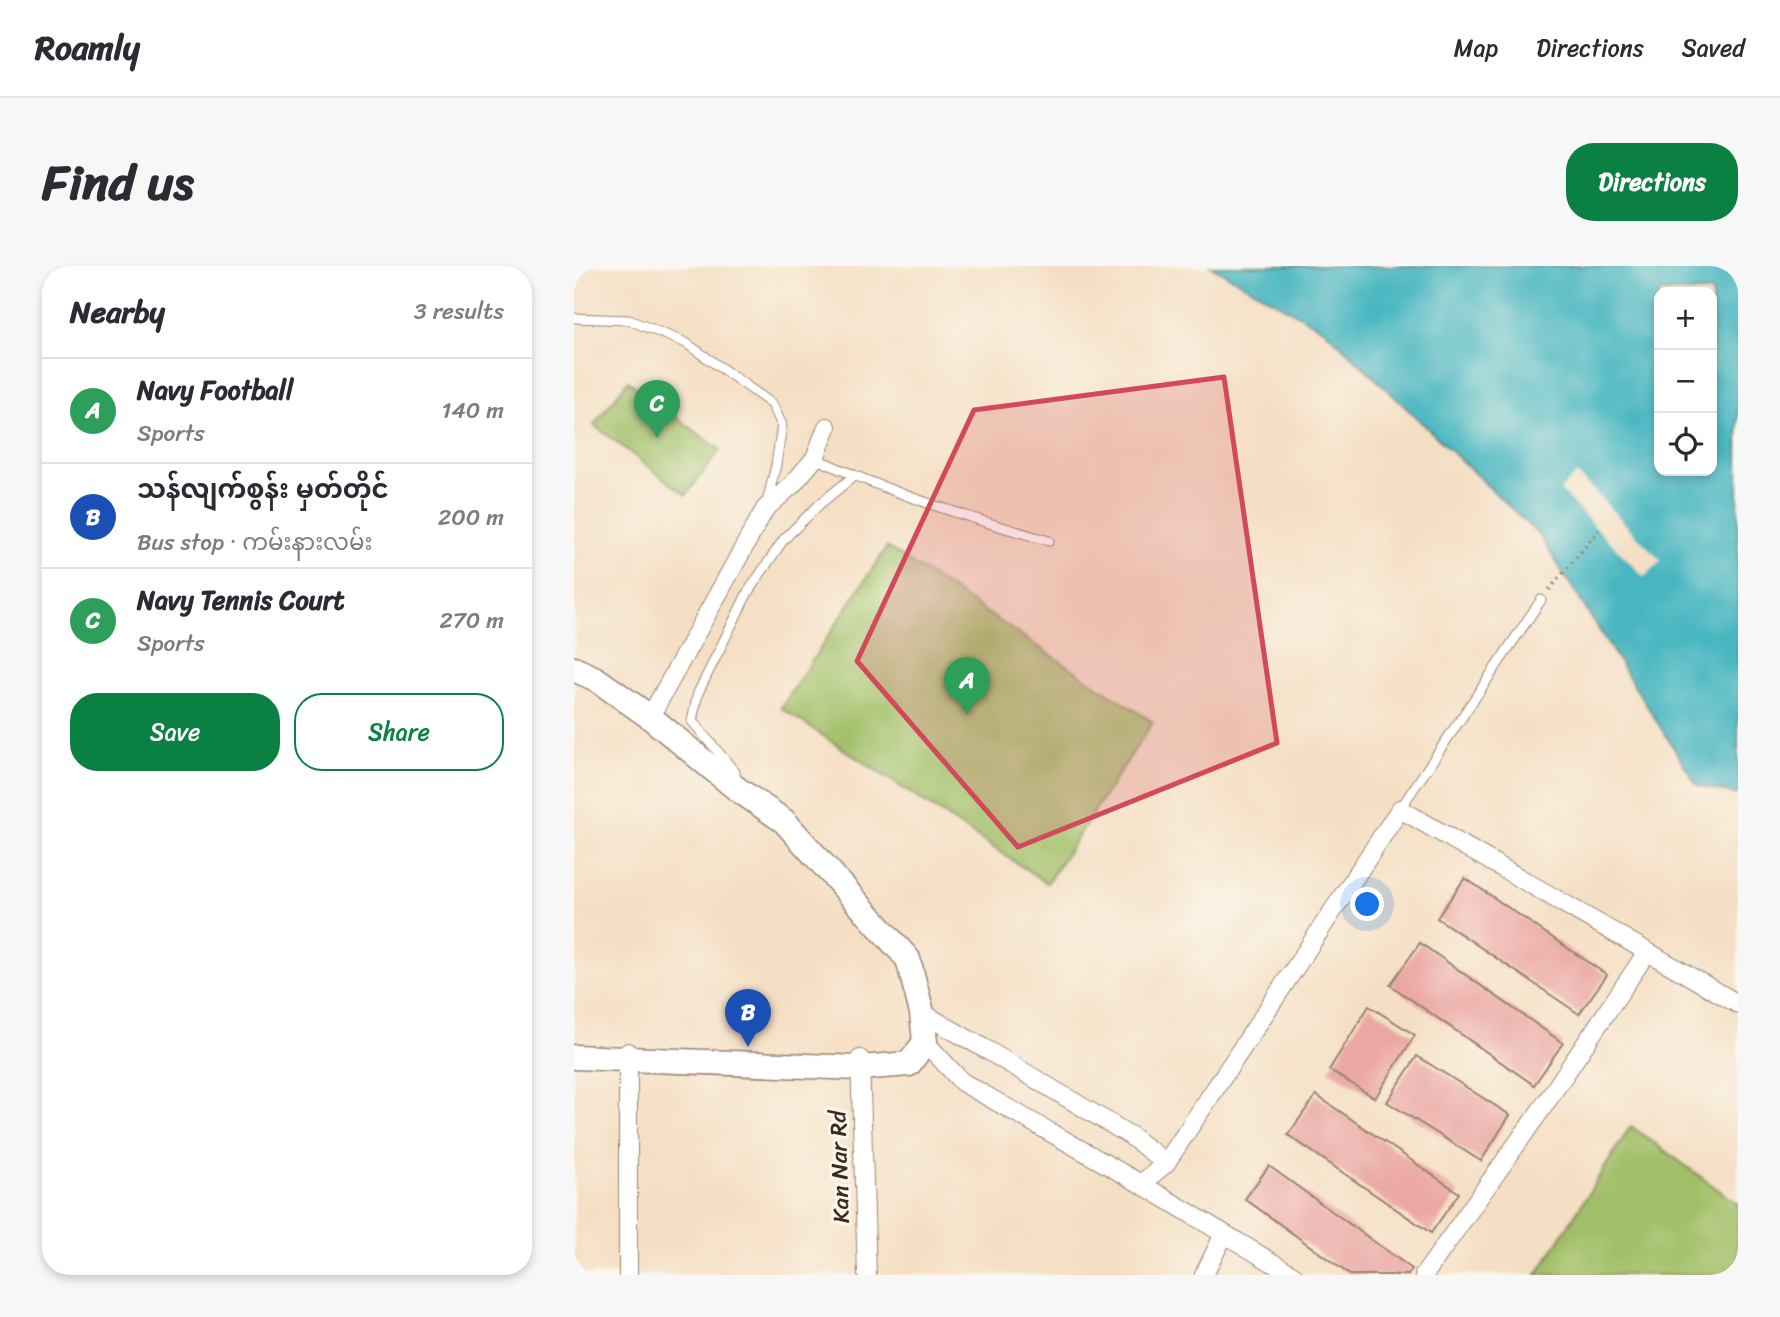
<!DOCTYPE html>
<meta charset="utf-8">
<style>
:root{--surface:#fff;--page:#f7f7f7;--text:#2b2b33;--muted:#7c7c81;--line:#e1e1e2;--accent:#0b8043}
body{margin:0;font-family:Sriracha,"Noto Sans Myanmar",sans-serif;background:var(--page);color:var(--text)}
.controls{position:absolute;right:21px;top:21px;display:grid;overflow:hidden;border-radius:14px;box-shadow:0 4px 10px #0003}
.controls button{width:63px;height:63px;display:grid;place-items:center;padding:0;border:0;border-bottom:2px solid var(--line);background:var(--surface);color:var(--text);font:35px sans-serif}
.you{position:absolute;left:794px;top:639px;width:24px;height:24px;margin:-18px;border:5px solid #fff;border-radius:50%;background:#1a73e8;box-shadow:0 0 0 10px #1a73e833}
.badge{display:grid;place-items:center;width:46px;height:46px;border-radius:50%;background:var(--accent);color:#fff;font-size:23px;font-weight:700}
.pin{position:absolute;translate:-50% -58px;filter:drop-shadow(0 2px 4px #0008)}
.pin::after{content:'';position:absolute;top:37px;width:24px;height:21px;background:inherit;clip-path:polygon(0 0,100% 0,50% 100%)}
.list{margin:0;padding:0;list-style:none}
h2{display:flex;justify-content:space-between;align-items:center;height:91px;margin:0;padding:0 28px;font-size:30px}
h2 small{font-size:23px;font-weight:400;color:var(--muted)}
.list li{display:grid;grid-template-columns:46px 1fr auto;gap:21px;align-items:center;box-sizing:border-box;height:105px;padding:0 28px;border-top:2px solid var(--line)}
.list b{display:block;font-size:26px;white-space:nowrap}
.list p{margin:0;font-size:23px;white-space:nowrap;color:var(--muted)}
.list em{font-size:23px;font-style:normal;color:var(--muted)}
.actions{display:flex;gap:14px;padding:21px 28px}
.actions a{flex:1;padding:16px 0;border:2px solid var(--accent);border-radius:28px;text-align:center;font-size:24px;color:var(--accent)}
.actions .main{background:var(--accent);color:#fff}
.icon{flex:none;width:38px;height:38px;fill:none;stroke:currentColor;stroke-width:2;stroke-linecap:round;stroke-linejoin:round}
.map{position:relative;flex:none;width:1164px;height:1009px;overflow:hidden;border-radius:28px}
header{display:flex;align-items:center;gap:42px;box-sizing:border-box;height:98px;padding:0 35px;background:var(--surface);border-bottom:2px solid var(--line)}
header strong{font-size:33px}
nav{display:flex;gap:38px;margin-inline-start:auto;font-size:24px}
.intro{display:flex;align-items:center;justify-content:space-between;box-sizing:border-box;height:168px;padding:0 42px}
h1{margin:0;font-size:49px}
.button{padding:18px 32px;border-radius:28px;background:var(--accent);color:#fff;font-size:24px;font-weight:700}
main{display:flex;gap:42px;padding:0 42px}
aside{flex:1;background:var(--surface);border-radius:28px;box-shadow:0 4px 10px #0003}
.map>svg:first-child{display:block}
</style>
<header>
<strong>Roamly</strong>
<nav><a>Map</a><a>Directions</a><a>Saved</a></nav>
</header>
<div class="intro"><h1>Find us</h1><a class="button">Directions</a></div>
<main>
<aside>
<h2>Nearby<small>3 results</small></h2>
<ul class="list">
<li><span class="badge" style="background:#2e9e5b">A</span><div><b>Navy Football</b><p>Sports</p></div><em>140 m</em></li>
<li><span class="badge" style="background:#1a4fb4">B</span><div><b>သန်လျက်စွန်း မှတ်တိုင်</b><p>Bus stop · ကမ်းနားလမ်း</p></div><em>200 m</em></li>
<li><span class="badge" style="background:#2e9e5b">C</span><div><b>Navy Tennis Court</b><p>Sports</p></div><em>270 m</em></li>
</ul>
<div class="actions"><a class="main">Save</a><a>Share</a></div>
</aside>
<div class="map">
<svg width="1164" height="1009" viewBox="0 0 1164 1009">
<rect width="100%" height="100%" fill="#fbf7ec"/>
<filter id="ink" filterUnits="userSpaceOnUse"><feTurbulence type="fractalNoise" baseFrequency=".0143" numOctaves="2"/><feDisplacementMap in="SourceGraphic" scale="14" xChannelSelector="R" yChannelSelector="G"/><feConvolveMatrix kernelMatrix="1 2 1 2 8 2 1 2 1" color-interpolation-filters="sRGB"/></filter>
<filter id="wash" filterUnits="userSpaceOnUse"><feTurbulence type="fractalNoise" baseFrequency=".00686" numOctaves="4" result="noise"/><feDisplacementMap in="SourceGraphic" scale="28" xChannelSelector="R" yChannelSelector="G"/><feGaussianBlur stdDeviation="1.57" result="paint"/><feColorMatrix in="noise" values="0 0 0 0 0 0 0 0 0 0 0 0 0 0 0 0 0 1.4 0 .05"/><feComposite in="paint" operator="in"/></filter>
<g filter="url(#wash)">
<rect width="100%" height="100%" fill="#f5dfc4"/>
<path fill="#a1bf67" stroke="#6e7442" stroke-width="2" d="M54,115L146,184L112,229L20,159Z
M313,281L579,456L473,617L207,442Z
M1057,860L1164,938V1009H963Z"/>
<path fill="#47b6c1" stroke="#417070" stroke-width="2" fill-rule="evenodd" d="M637,0H1164V529L1123,519L966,270L751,64ZM1085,26H1138V205H1085Z"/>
<path fill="#f5dfc4" d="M1003,208L1087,295L1070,311L986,224Z"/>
<g id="blocks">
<path fill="#eba7a4" d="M891,612L1033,709L1005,748L863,652Z
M846,677L989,777L960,819L816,719Z
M795,740L841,769L801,832L755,804Z
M843,790L936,849L907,895L813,836Z
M742,829L885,927L857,967L714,869Z
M695,900L838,1003L834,1009H776L671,933Z"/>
</g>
</g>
<g filter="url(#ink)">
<use href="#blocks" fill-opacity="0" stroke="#988471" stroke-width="2"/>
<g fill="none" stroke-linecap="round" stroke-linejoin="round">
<defs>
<path id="lane" d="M0,52L55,54L112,77L198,138L208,159L202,199L192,240
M241,192C316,227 396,252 475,275
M162,514L161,506L118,455L124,427L174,326L210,273L247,237L280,210
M826,543L967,334"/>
<path id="street" d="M76,451L191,243L219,218L241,192L253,161
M348,747L408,781L557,870L592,897
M351,776L388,816L567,918L719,1009
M54,786V1009
M286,793L293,1009
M567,918L592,897L826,543L1164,738
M630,1009L650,968
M850,1009L971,838L1073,686"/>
<path id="secondary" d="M0,403L22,413L76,451L163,523L210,555L334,693L348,747L351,776
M0,791L286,802L335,798L351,776"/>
</defs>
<use href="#lane" stroke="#988471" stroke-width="11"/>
<use href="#street" stroke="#988471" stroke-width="20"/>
<use href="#secondary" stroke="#988471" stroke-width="27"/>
<path stroke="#988471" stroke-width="3.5" stroke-dasharray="2 5" stroke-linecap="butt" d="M975,324L1025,264"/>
<use href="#lane" stroke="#fff" stroke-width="9"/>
<use href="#street" stroke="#fff" stroke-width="18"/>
<use href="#secondary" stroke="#fff" stroke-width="24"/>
</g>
</g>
<path fill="#d1495b" fill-opacity="0.2" stroke="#d1495b" stroke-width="5" stroke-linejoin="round" d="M650,111L703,477L444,581L283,395L400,144Z"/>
<g text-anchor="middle" stroke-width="6" stroke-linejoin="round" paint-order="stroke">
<g font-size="23" fill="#3b2a1e" stroke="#fbf7ec">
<text transform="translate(265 901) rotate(-92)" y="8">Kan Nar Rd</text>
</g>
</g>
</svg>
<div class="controls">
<button>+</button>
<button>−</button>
<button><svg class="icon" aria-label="locate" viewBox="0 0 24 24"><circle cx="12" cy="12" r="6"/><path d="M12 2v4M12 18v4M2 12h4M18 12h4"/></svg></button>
</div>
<div class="you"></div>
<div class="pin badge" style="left:393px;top:449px;background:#2e9e5b">A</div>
<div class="pin badge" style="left:174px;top:781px;background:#1a4fb4">B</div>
<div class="pin badge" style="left:83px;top:172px;background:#2e9e5b">C</div>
</div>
</main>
